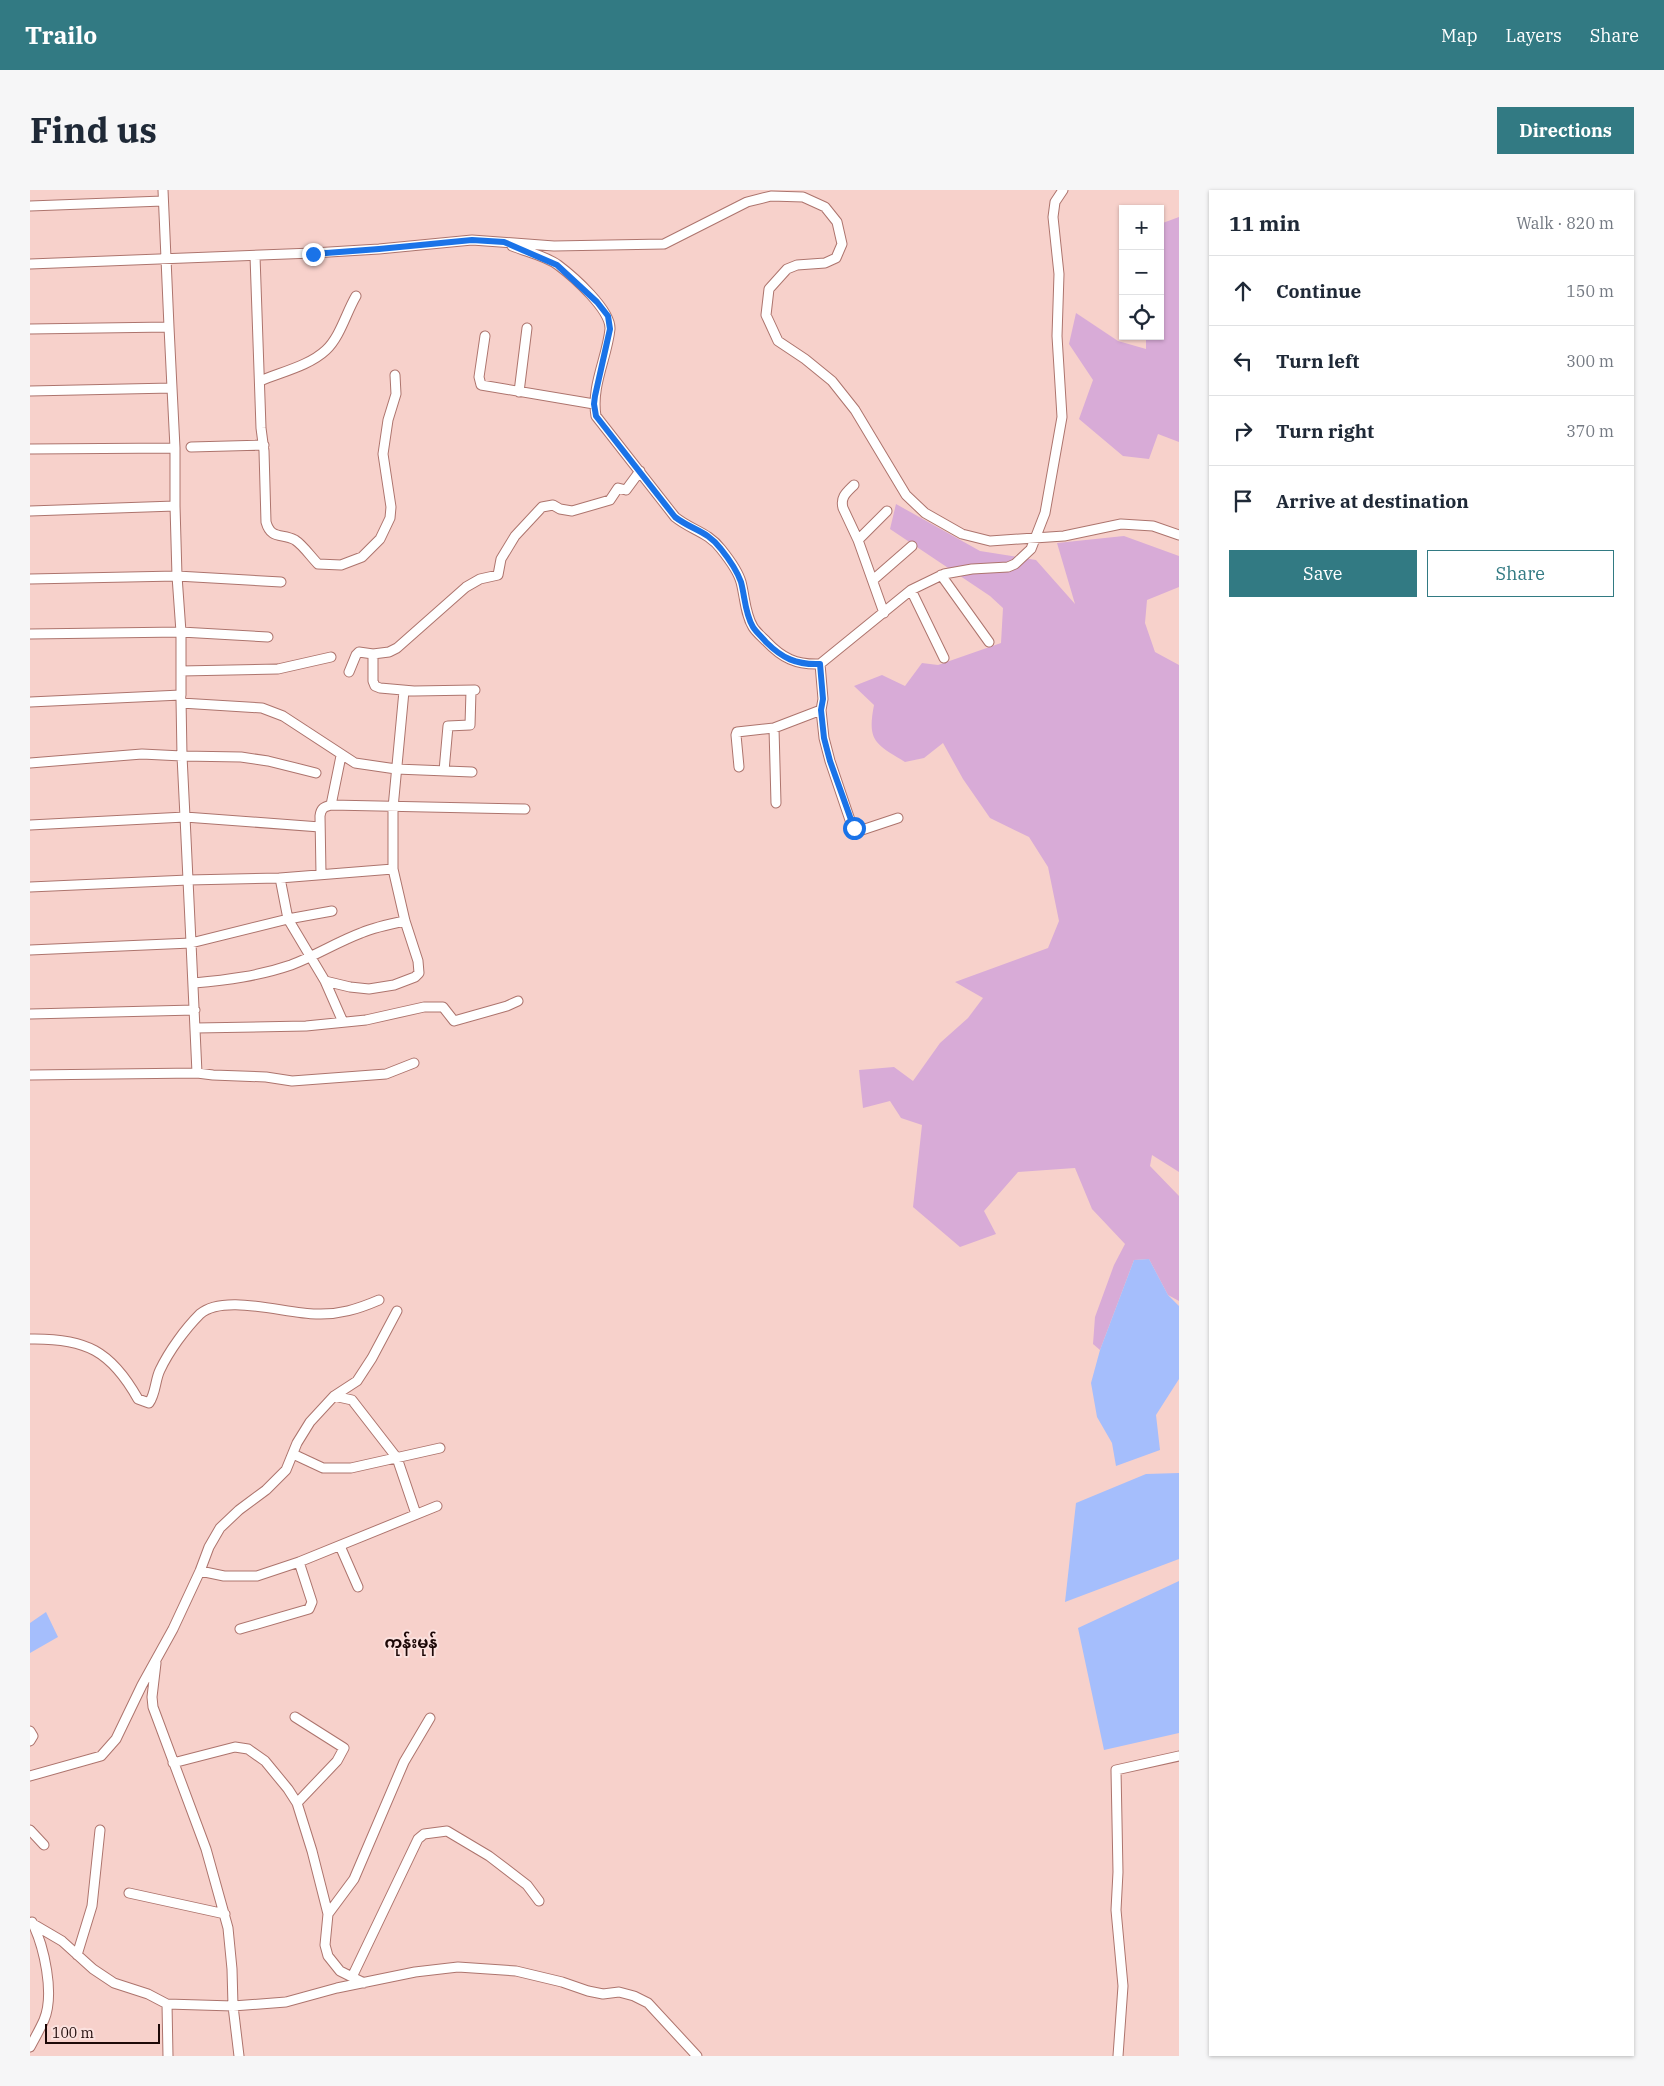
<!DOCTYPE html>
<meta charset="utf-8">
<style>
:root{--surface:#fff;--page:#f6f6f7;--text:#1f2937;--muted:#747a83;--line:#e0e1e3;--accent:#327a83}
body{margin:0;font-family:"IBM Plex Serif","Noto Sans Myanmar",serif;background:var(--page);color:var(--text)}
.controls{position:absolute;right:15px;top:15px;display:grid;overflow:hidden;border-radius:0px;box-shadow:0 1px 4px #0004}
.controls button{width:45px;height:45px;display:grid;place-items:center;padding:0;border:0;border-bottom:1px solid var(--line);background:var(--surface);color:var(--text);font:25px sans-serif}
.scale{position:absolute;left:15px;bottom:12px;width:115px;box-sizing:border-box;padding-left:5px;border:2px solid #1c0807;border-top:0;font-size:14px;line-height:18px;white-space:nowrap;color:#1c0807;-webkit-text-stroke:4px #fbe1de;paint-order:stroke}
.stop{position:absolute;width:15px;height:15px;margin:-11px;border:4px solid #1a73e8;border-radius:50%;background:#fff}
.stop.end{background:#1a73e8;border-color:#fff;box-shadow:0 1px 5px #0008}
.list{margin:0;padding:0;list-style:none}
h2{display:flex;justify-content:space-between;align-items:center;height:65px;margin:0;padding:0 20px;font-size:21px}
h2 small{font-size:16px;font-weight:400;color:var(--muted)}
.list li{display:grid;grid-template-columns:32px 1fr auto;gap:15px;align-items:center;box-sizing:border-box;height:70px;padding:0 20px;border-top:1px solid var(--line)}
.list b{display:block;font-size:19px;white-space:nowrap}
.list em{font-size:16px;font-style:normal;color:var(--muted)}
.actions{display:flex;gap:10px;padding:15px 20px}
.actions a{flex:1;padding:11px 0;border:1px solid var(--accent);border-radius:0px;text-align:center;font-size:18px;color:var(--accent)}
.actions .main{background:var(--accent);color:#fff}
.icon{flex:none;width:28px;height:28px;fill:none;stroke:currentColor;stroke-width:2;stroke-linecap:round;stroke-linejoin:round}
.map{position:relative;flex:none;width:1149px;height:1866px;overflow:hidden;border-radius:0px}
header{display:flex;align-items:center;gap:30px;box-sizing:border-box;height:70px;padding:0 25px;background:var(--accent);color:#fff}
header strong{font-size:24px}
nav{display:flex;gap:28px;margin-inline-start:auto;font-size:18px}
.intro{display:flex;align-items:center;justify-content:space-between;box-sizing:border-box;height:120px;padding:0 30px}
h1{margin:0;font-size:35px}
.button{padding:12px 22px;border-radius:0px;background:var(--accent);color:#fff;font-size:18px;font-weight:700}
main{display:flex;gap:30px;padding:0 30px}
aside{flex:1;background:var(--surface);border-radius:0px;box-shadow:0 1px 4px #0004}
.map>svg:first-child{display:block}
</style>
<header>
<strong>Trailo</strong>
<nav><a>Map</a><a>Layers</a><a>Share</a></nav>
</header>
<div class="intro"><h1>Find us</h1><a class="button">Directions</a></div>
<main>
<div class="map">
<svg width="1149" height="1866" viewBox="0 0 1149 1866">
<rect width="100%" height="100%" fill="#f7d1cb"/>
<path fill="#d8abd7" d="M1149,27V252L1128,244L1119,269L1093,266L1049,229L1063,190L1039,154L1046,123L1088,151L1116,159V146H1130V34Z
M866,314L950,361L1006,370L1045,414L1027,353L1094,346L1149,366V397L1117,410L1115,433L1125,462L1149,475V982L1122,965L1120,976L1149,1006V1111L1138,1105L1119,1069L1104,1070L1070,1160L1063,1154L1065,1127L1084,1075L1095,1054L1062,1019L1045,978L988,982L954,1021L966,1044L930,1057L883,1017L892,935L871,928L860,911L833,918L829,880L864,877L883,891L910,853L938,828L953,808L925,792L1018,758L1029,731L1018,677L999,647L960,628L933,589L913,553L894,568L875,572C845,554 837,551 844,515L824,496L852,485L875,496L892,473L908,475L971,453L973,418L960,406L860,339Z"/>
<path fill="#a5befc" d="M1119,1069L1138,1105L1149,1116V1189L1126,1225L1130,1260L1086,1276L1082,1253L1067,1227L1061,1193L1070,1160L1104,1070Z
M1149,1283V1369L1035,1412L1046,1313L1116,1284Z
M1149,1391V1543L1074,1560L1048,1438Z
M16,1422L28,1447L0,1463V1433Z"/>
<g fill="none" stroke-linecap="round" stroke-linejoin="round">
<defs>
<path id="street" d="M0,16L133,11
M482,56C497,62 516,66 528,75C544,87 581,120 580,139C577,168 561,196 566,226L645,327C661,340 678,342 691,359C699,369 708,381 711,392C715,407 715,424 723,437C726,442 732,447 736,451C752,468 766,475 790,474L881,400L914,384L942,379L978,377L985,374L1001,359L1015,323L1032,227L1027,146L1029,84L1023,27L1025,12L1033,0
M225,66L231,238L234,261L236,332C241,350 252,343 265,350C273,355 281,367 288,374L311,375L332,367L350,349L360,328L361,317L353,264L358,230L366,204L365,185
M0,74L283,63L349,59L442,50L524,56L634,54L717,12L741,6L773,7L795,17L807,32L812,54L806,68L795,73L767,75L757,79L739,99L736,125L748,151L775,169L802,191L825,220L876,305L895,323L932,344L960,351L1034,346L1091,334L1123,336L1149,345
M0,139L139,137L133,0
M455,146L449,187L451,195L564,214
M230,191C251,182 279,176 296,160C310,147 316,123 326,106
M0,201L142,198L139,137
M489,202L497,138
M161,257L234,255
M0,259L145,258L142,198
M824,295C817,302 810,307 813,318L828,350L854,423
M0,321L145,316V258
M828,350L857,321
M911,385L959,452
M0,389L147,386L145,316
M843,390L882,356
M881,400L914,468
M0,444L151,442L147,386L251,392
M343,464V491L345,496L350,498L384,501L445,500
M790,474L793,509L791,520L794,548L800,571L821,633L824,638L832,640L868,628
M151,481L248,479L301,467
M319,482L326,465L329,462L343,464L359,462L367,458L436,397L450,389L468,385L471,369L485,346L512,317L523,315L530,319L542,321L580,310L588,298L596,300L610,281
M0,512L151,505V442L238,447
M151,513L232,518L253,526L325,573L366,579L442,582
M744,538L746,613
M0,573L112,564L152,566L151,509
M709,577L706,545L707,542L744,538L791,520
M414,581L418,536L440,535L441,501
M301,615L311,566
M0,635L155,627L152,566L211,567L238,571L286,583
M291,684L290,626C291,618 294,617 301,615L495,619
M250,688L258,729L295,791L313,832
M0,697L158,690L155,627L290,637
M0,760L161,753L158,690L250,688L363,679
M295,791L320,797L339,799L364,795L385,787L389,783L388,771L375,731L363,679V618L374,501
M164,793C197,790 229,786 261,775C285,766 307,752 331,743C345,737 360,734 375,731
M0,824L165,820
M166,838L276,836L336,830L394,817H413L424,831L477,816L488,811
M167,883L161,753L258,729L302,721
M0,885L167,883L183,885L236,887L262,891L356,884L384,873
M0,1149C56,1148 81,1161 108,1209L119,1213C126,1203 125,1190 130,1180C139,1161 155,1139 170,1124C194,1103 256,1124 286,1124C309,1125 328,1119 349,1110
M304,1206L322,1210L367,1268L386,1324
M263,1264L293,1278H321L410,1258
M310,1356L328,1397
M170,1381L194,1386H227L269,1372L407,1316
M210,1439L279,1419L282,1412L269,1372
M126,1473L122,1507L123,1517L176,1659L198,1738L202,1779L203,1816L209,1866
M265,1527L314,1558L307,1571L267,1613
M0,1541L3,1546L0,1551
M143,1573L205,1557L218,1559L235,1571L258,1599L267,1613L282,1661L298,1724
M0,1586L71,1566L86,1549L112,1495L143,1439L170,1381L179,1357L190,1338L209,1320L236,1300L256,1280L267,1253L280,1232L304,1206L327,1191L342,1168L367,1121
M0,1640L14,1655
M99,1703L195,1724
M3,1734L32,1751L63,1779L84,1793L118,1804L137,1814L203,1816L256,1812L307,1798L385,1782L428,1777L486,1781L532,1792L558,1801L573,1804L589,1802L604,1806L618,1813L667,1866
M47,1765L62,1716L70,1640
M322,1787L388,1649L394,1644L417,1641L459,1666L497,1695L509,1711
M334,1793L310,1781L298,1766L295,1755L298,1724L324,1689L374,1572L400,1528
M137,1814L138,1866
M0,1857C5,1848 10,1839 14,1830C25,1804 14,1756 2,1732
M1088,1866L1093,1796L1086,1720L1088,1682L1086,1580L1149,1566"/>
</defs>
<use href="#street" stroke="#ad746d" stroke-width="11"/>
<use href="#street" stroke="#fff" stroke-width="9"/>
</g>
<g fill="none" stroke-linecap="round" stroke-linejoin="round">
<path stroke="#1a73e8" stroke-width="6" d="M283,64L349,59L442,50L474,52L527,75L567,112L578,126L580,139L565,206L564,214L566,226L645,327C662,340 678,341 691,359C699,369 707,381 711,392C715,407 715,424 723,437C726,442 732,447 736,452C752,468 766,475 790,474L793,509L791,520L794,548L800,571L824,638"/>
</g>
<g text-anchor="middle" stroke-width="4" stroke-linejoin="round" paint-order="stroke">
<g font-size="16" font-weight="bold" fill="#1c0807" stroke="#fbe1de">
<text x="381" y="1458">ကုန်းမုန်</text>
</g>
</g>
</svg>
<div class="controls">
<button>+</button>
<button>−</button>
<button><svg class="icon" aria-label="locate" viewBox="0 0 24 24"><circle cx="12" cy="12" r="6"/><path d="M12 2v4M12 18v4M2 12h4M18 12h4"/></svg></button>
</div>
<div class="scale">100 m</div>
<div class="stop" style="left:824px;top:638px"></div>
<div class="stop end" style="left:283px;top:64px"></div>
</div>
<aside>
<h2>11 min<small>Walk · 820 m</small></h2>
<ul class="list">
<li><svg class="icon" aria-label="ahead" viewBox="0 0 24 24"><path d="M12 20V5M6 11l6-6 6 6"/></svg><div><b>Continue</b></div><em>150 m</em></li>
<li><svg class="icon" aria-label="left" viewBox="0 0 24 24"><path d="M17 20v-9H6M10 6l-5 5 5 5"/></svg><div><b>Turn left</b></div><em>300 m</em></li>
<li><svg class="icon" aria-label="right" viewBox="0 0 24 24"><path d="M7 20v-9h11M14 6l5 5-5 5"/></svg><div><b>Turn right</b></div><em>370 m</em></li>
<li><svg class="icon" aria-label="arrive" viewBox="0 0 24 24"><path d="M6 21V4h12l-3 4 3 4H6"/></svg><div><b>Arrive at destination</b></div></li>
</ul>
<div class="actions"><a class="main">Save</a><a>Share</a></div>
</aside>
</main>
